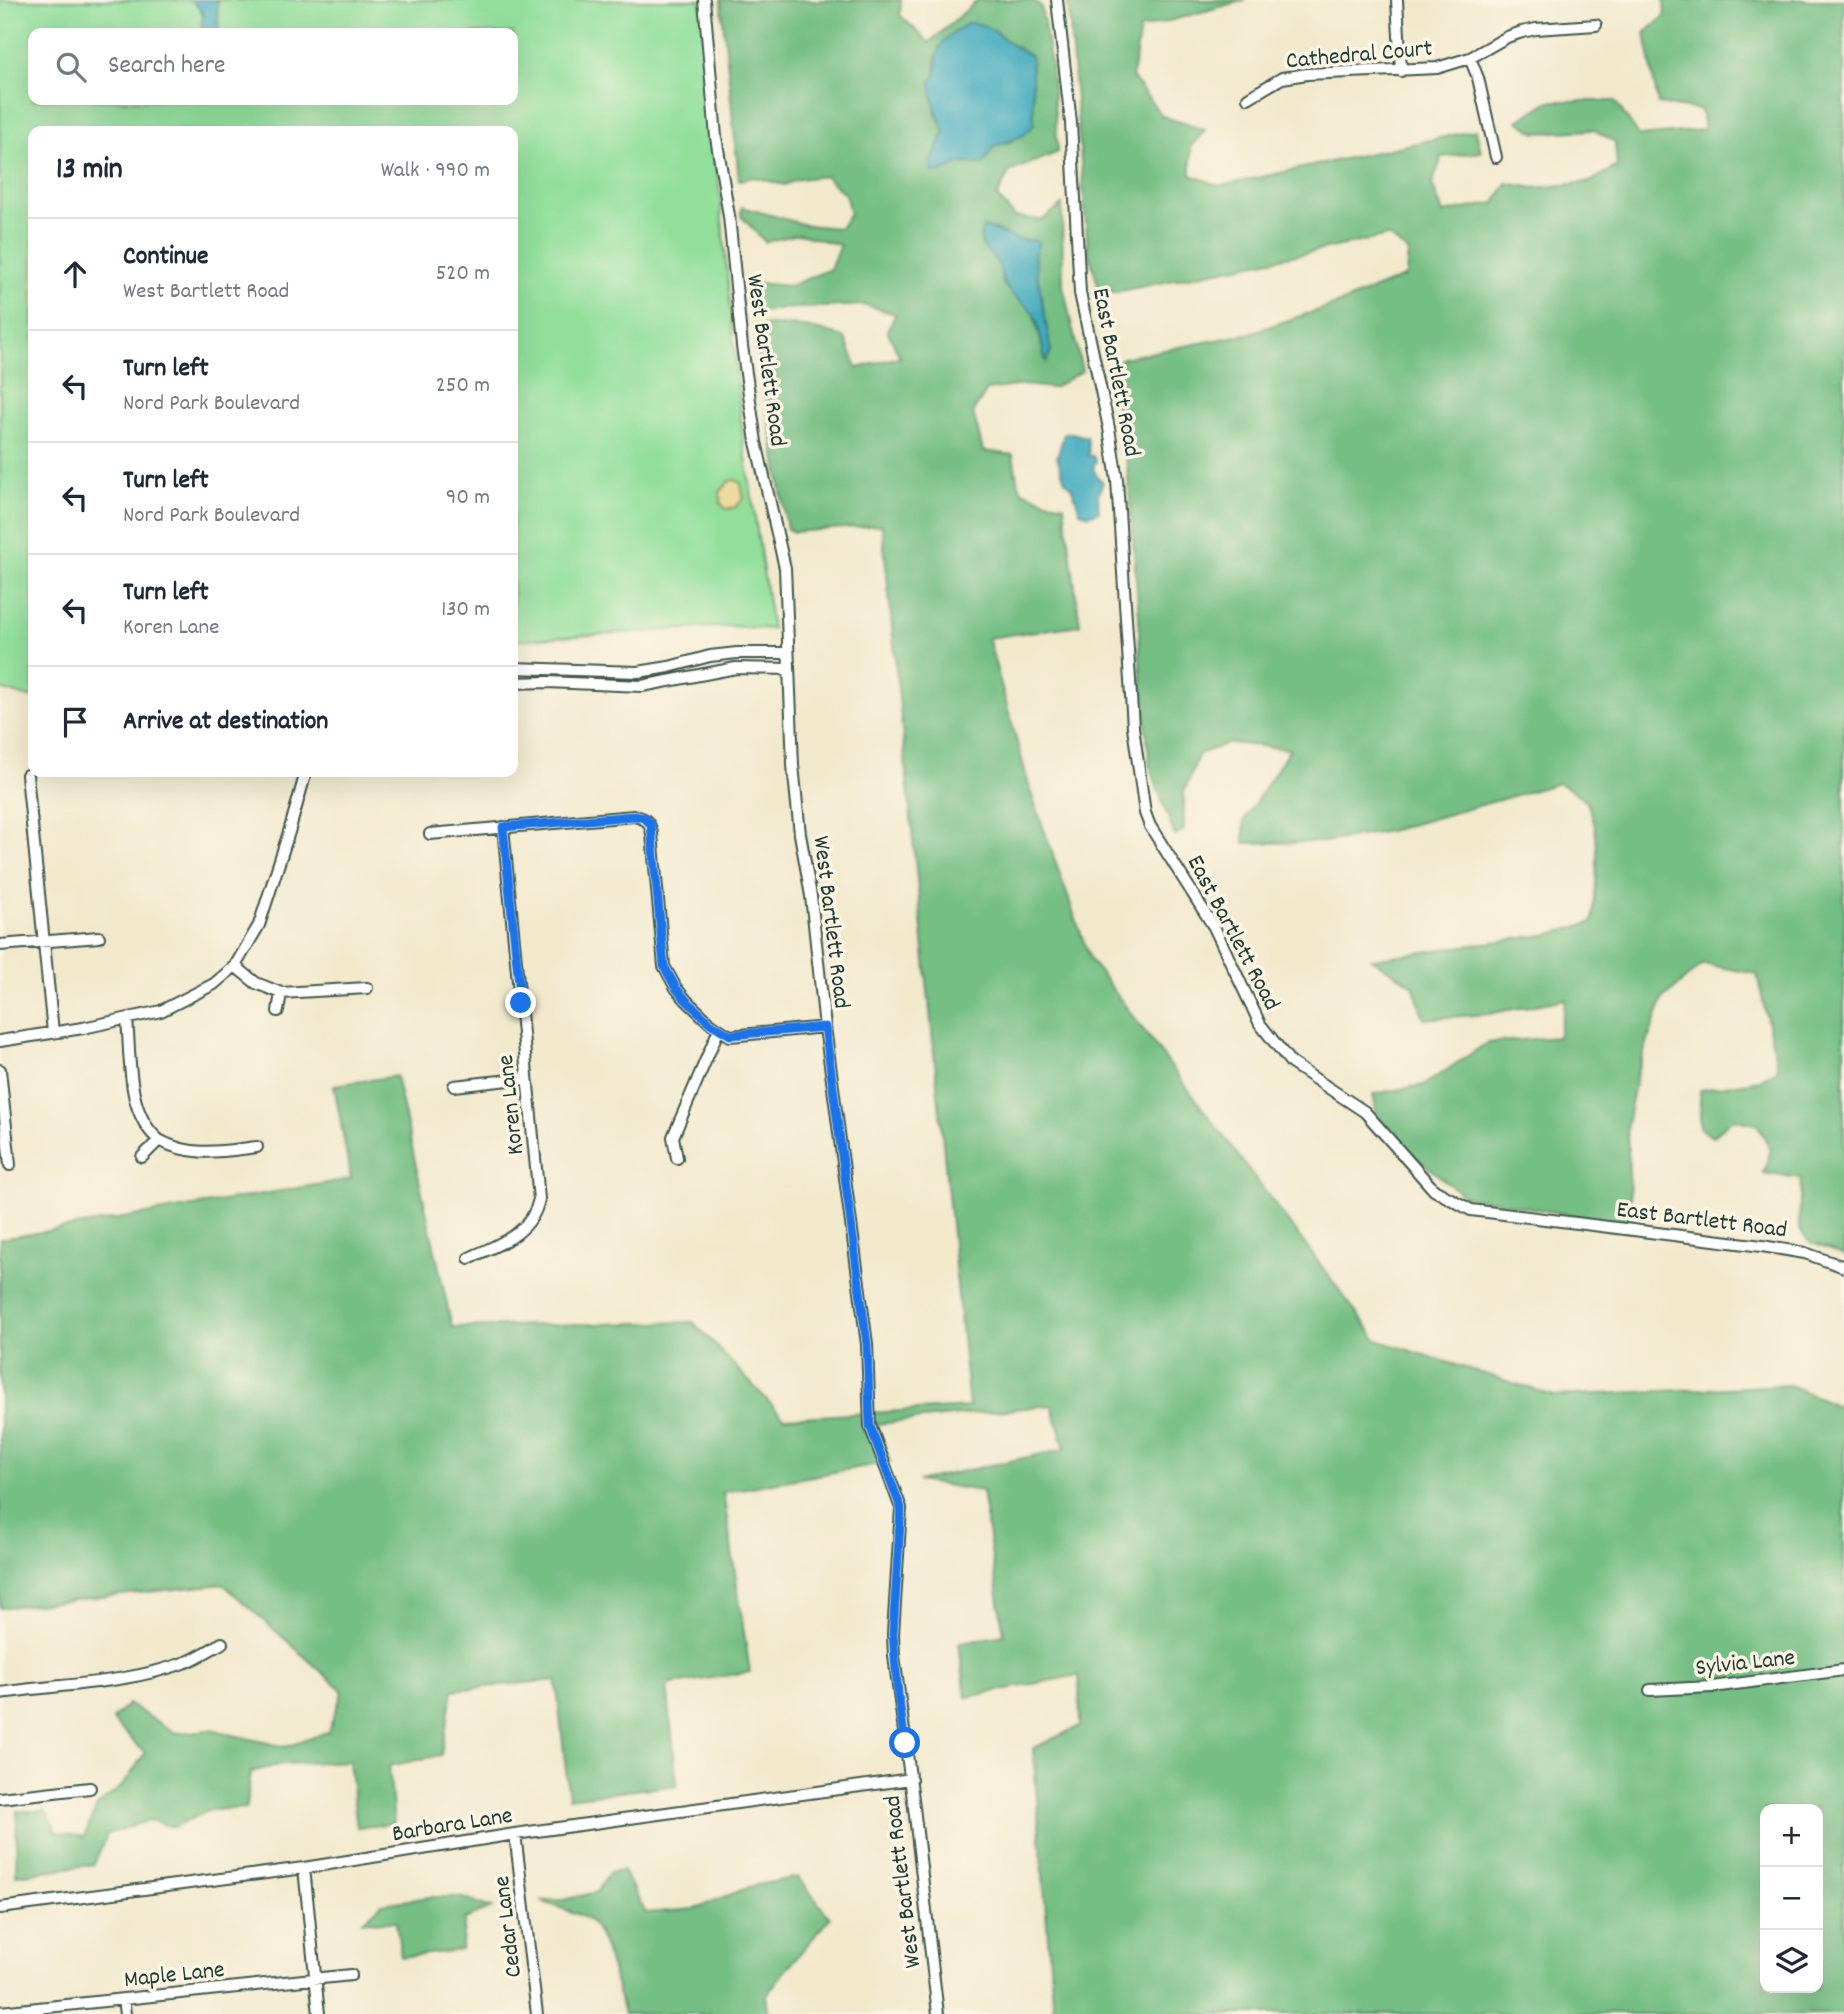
<!DOCTYPE html>
<meta charset="utf-8">
<style>
:root{--surface:#fff;--page:#f6f6f7;--text:#1f2937;--muted:#747a83;--line:#e0e1e3}
body{margin:0;font-family:Dekko,sans-serif;background:var(--page);color:var(--text)}
.controls{position:absolute;right:21px;bottom:21px;display:grid;overflow:hidden;border-radius:14px;box-shadow:0 7px 28px #0002}
.controls button{width:63px;height:63px;display:grid;place-items:center;padding:0;border:0;border-bottom:2px solid var(--line);background:var(--surface);color:var(--text);font:35px sans-serif}
.stop{position:absolute;width:21px;height:21px;margin:-16px;border:5px solid #1a73e8;border-radius:50%;background:#fff}
.stop.end{background:#1a73e8;border-color:#fff;box-shadow:0 2px 7px #0008}
.list{margin:0;padding:0;list-style:none}
h2{display:flex;justify-content:space-between;align-items:center;height:91px;margin:0;padding:0 28px;font-size:30px}
h2 small{font-size:23px;font-weight:400;color:var(--muted)}
.list li{display:grid;grid-template-columns:46px 1fr auto;gap:21px;align-items:center;box-sizing:border-box;height:112px;padding:0 28px;border-top:2px solid var(--line)}
.list b{display:block;font-size:26px;white-space:nowrap}
.list p{margin:0;font-size:23px;white-space:nowrap;color:var(--muted)}
.list em{font-size:23px;font-style:normal;color:var(--muted)}
.icon{flex:none;width:38px;height:38px;fill:none;stroke:currentColor;stroke-width:2;stroke-linecap:round;stroke-linejoin:round}
.map{position:relative;flex:none;width:1844px;height:2014px;overflow:hidden}
.search{position:absolute;background:var(--surface);box-shadow:0 7px 28px #0002;left:28px;top:28px;width:490px;height:77px;display:flex;align-items:center;gap:18px;box-sizing:border-box;padding:0 24px;border-radius:14px;color:var(--muted);font-size:26px}
.panel{position:absolute;background:var(--surface);box-shadow:0 7px 28px #0002;left:28px;top:126px;width:490px;height:651px;border-radius:14px}
.map>svg:first-child{display:block}
</style>
<div class="map">
<svg width="1844" height="2014" viewBox="0 0 1844 2014">
<rect width="100%" height="100%" fill="#fcf5e5"/>
<filter id="ink" filterUnits="userSpaceOnUse"><feTurbulence type="fractalNoise" baseFrequency=".0143" numOctaves="2"/><feDisplacementMap in="SourceGraphic" scale="14" xChannelSelector="R" yChannelSelector="G"/><feConvolveMatrix kernelMatrix="1 2 1 2 8 2 1 2 1" color-interpolation-filters="sRGB"/></filter>
<filter id="wash" filterUnits="userSpaceOnUse"><feTurbulence type="fractalNoise" baseFrequency=".00686" numOctaves="4" result="noise"/><feDisplacementMap in="SourceGraphic" scale="28" xChannelSelector="R" yChannelSelector="G"/><feGaussianBlur stdDeviation="1.57" result="paint"/><feColorMatrix in="noise" values="0 0 0 0 0 0 0 0 0 0 0 0 0 0 0 0 0 1.4 0 .05"/><feComposite in="paint" operator="in"/></filter>
<g filter="url(#wash)">
<rect width="100%" height="100%" fill="#f2e9cd"/>
<path fill="#92df9c" stroke="#588e68" stroke-width="2" fill-rule="evenodd" d="M0,0H701L743,439L772,629L731,626L513,640V131H33V698L0,689ZM33,33H513V100H33Z"/>
<path fill="#75be84" stroke="#4a7e5c" stroke-width="2" fill-rule="evenodd" d="M721,0H901L900,15L929,43L978,0H1032L1041,6L1051,65L1058,152L1009,172L997,197L1015,217L1042,220L1062,205L1063,286L1082,371L1053,388L1023,385L987,390L973,412L983,451L1013,455L1017,479L1022,491L1047,501L1064,505L1080,625L988,638L1032,796L1090,959L1377,1340L1554,1396L1790,1385L1844,1409V2014H1054L1033,1748L1080,1726L1079,1675L966,1697L959,1643L1004,1635L982,1491L918,1481L1065,1449L1052,1405L877,1424L890,1462L723,1492L750,1672L667,1685L677,1785L569,1798L556,1680L453,1690L441,1755L389,1766L394,1823L357,1828L349,1761L282,1764L251,1772L246,1808L210,1810L173,1827L150,1820L107,1834L94,1864L16,1875L17,1811H46L57,1832L84,1837L97,1806L124,1784L145,1753L112,1720L128,1704L176,1733L211,1730L286,1747L328,1732L342,1693V1690L223,1584L0,1608V1239L351,1179L334,1085L396,1076L452,1327L693,1322L784,1418L969,1407L882,525L794,532L787,529L754,326C789,323 813,326 845,338L857,368L900,357L887,330L896,314L865,305L774,309L756,314L755,283L790,286L830,269L840,245L799,234L765,242L741,216L742,207L806,225L840,228L850,213L845,194L825,176L799,179L784,185L754,177L739,180ZM994,29L1005,40L1031,56L1034,125L1010,142L994,146L983,164L961,163L938,173L931,162L945,132L935,112L936,56ZM994,229L1020,242L1035,240L1034,256L1051,351L1046,361L1033,312L1008,290L1002,282ZM1765,1809H1818V1988H1765Z
M1068,0H1245L1140,29L1132,77L1162,116L1205,130L1191,147V175L1220,186L1476,130L1481,152L1442,157L1432,184L1443,213L1495,203L1507,183L1535,188L1590,182L1617,166L1615,142L1594,130L1536,133L1518,121L1549,101H1615L1639,136L1704,130L1701,110L1658,104L1645,33L1665,16L1664,0H1844V1255L1809,1242L1799,1228L1801,1178L1763,1173L1771,1150L1758,1125L1733,1119L1712,1137L1700,1128V1090L1760,1080L1778,1069L1757,974L1703,964L1663,998L1637,1072L1627,1125L1631,1222L1593,1219L1464,1196L1395,1140L1377,1115L1373,1094L1424,1085L1487,1043L1558,1037L1566,999L1488,1014L1424,1019L1413,985L1372,959L1551,934L1593,922C1595,889 1604,830 1586,802C1581,794 1567,788 1559,783L1389,831L1324,842L1244,843V820L1290,749L1229,743L1199,754L1184,792V830L1175,836L1150,768L1140,664L1139,615L1127,464L1111,378L1112,366L1123,358L1247,334L1340,303L1406,276L1408,252L1388,236L1116,292H1100L1088,250Z
M622,1870L646,1913L694,1909L752,1886L798,1877L830,1918L789,1966L766,1996L769,2014H624C618,1994 604,1928 587,1919C573,1911 556,1907 541,1901L563,1900L597,1892L610,1872Z
M430,1897H460L492,1908L465,1919L461,1950L401,1957L396,1922L363,1921L382,1904Z"/>
<path fill="#eeda9e" stroke="#868c69" stroke-width="2" d="M736,480L741,484L744,499L734,508L726,509L721,504L720,492L729,481Z"/>
<path fill="#3faabe" stroke="#2f7479" stroke-width="2" d="M192,0H217L219,33H200L203,14Z
M968,23C986,23 992,30 1005,40C1013,46 1022,51 1031,56L1034,125L1024,135L994,146L983,164L961,163L938,173L932,171L931,162L945,132C937,116 932,101 931,82L937,74C935,42 944,40 968,23Z
M983,227C1003,231 1013,242 1035,240L1039,243L1034,256L1051,351L1046,362C1041,347 1041,328 1034,314C1030,306 1017,300 1010,292C1003,284 1003,278 1000,268C995,252 973,250 983,227Z
M1072,433L1087,437L1089,451L1087,455L1093,456L1096,461L1093,467L1096,475L1103,482L1098,495L1099,511L1089,515L1080,512L1072,487L1065,481L1057,457L1064,434Z"/>
</g>
<g filter="url(#ink)">
<g fill="none" stroke-linecap="round" stroke-linejoin="round">
<defs>
<path id="minor" d="M704,0L716,137L729,216L742,346L756,442L785,568L793,765L800,834L811,896L825,1027L867,1344L870,1426L901,1508L893,1634L894,1656L914,1807L938,2014
M1057,0L1071,123L1080,293L1109,428L1117,480L1133,727L1145,813L1150,826L1214,927L1260,1024L1291,1063L1365,1112L1434,1190L1471,1210L1762,1246L1805,1253L1844,1267
M1397,0L1401,71
M1470,58L1478,78L1496,157
M1248,98L1282,78L1307,74L1437,68L1470,58L1507,37L1522,32L1536,29L1596,25
M513,668L638,672L669,667L710,656L737,653H787
M513,683L547,682L642,686L736,668L788,669
M27,775L53,1032
M430,834L634,816C646,818 650,822 652,834L664,966L676,988L686,1000L710,1023L730,1036L825,1027
M0,945L99,937
M235,966L256,983L281,993L367,988
M278,1011L281,993
M127,1020C131,1059 126,1113 159,1140
M0,1041L83,1028L161,1011L214,984L235,966L259,925L289,832L306,772
M0,1070L10,1165
M454,1086L527,1078
M142,1157L159,1140C191,1158 223,1151 257,1147
M677,1158L673,1137L719,1029
M469,1258C499,1244 532,1234 539,1199L503,827
M1650,1690L1712,1687L1844,1670
M0,1693C62,1684 129,1684 189,1661C200,1656 211,1649 222,1643
M0,1798L90,1788
M515,1834L537,2014
M304,1868L319,2014
M0,1908L304,1868L515,1834L911,1779
M123,1999L125,2014
M0,2012L351,1975"/>
</defs>
<use href="#minor" stroke="#3f574b" stroke-width="14"/>
<use href="#minor" stroke="#fff" stroke-width="10"/>
</g>
</g>
<g fill="none" stroke-linecap="round" stroke-linejoin="round" filter="url(#ink)">
<path stroke="#1a73e8" stroke-width="9" d="M521,1003L503,827L634,816L645,818L651,825L664,966L676,988L686,1000L710,1023L730,1035L825,1027L867,1344L870,1426L901,1508L893,1634L898,1694L905,1743"/>
</g>
<g text-anchor="middle" stroke-width="7" stroke-linejoin="round" paint-order="stroke">
<g font-size="24" fill="#1f3d34" stroke="#fcf5e5">
<text transform="translate(1359 53) rotate(-5)" y="8">Cathedral Court</text>
<text transform="translate(768 360) rotate(82)" y="8">West Bartlett Road</text>
<text transform="translate(1118 372) rotate(79)" y="8">East Bartlett Road</text>
<text transform="translate(833 922) rotate(83)" y="8">West Bartlett Road</text>
<text transform="translate(1235 932) rotate(62)" y="8">East Bartlett Road</text>
<text transform="translate(509 1105) rotate(-96)" y="8">Koren Lane</text>
<text transform="translate(1702 1218) rotate(7)" y="8">East Bartlett Road</text>
<text transform="translate(1745 1661) rotate(-6)" y="8">Sylvia Lane</text>
<text transform="translate(452 1823) rotate(-9)" y="8">Barbara Lane</text>
<text transform="translate(901 1882) rotate(-97)" y="8">West Bartlett Road</text>
<text transform="translate(506 1927) rotate(-97)" y="8">Cedar Lane</text>
<text transform="translate(174 1973) rotate(-6)" y="8">Maple Lane</text>
</g>
</g>
</svg>
<div class="controls">
<button>+</button>
<button>−</button>
<button><svg class="icon" aria-label="layers" viewBox="0 0 24 24"><path d="M12 4l9 5-9 5-9-5zM3 14l9 5 9-5"/></svg></button>
</div>
<div class="stop" style="left:905px;top:1743px"></div>
<div class="stop end" style="left:521px;top:1003px"></div>
<div class="search"><svg class="icon" aria-label="search" viewBox="0 0 24 24"><circle cx="10" cy="10" r="6"/><path d="M15 15l6 6"/></svg>Search here</div>
<section class="panel">
<h2>13 min<small>Walk · 990 m</small></h2>
<ul class="list">
<li><svg class="icon" aria-label="ahead" viewBox="0 0 24 24"><path d="M12 20V5M6 11l6-6 6 6"/></svg><div><b>Continue</b><p>West Bartlett Road</p></div><em>520 m</em></li>
<li><svg class="icon" aria-label="left" viewBox="0 0 24 24"><path d="M17 20v-9H6M10 6l-5 5 5 5"/></svg><div><b>Turn left</b><p>Nord Park Boulevard</p></div><em>250 m</em></li>
<li><svg class="icon" aria-label="left" viewBox="0 0 24 24"><path d="M17 20v-9H6M10 6l-5 5 5 5"/></svg><div><b>Turn left</b><p>Nord Park Boulevard</p></div><em>90 m</em></li>
<li><svg class="icon" aria-label="left" viewBox="0 0 24 24"><path d="M17 20v-9H6M10 6l-5 5 5 5"/></svg><div><b>Turn left</b><p>Koren Lane</p></div><em>130 m</em></li>
<li><svg class="icon" aria-label="arrive" viewBox="0 0 24 24"><path d="M6 21V4h12l-3 4 3 4H6"/></svg><div><b>Arrive at destination</b></div></li>
</ul>
</section>
</div>
